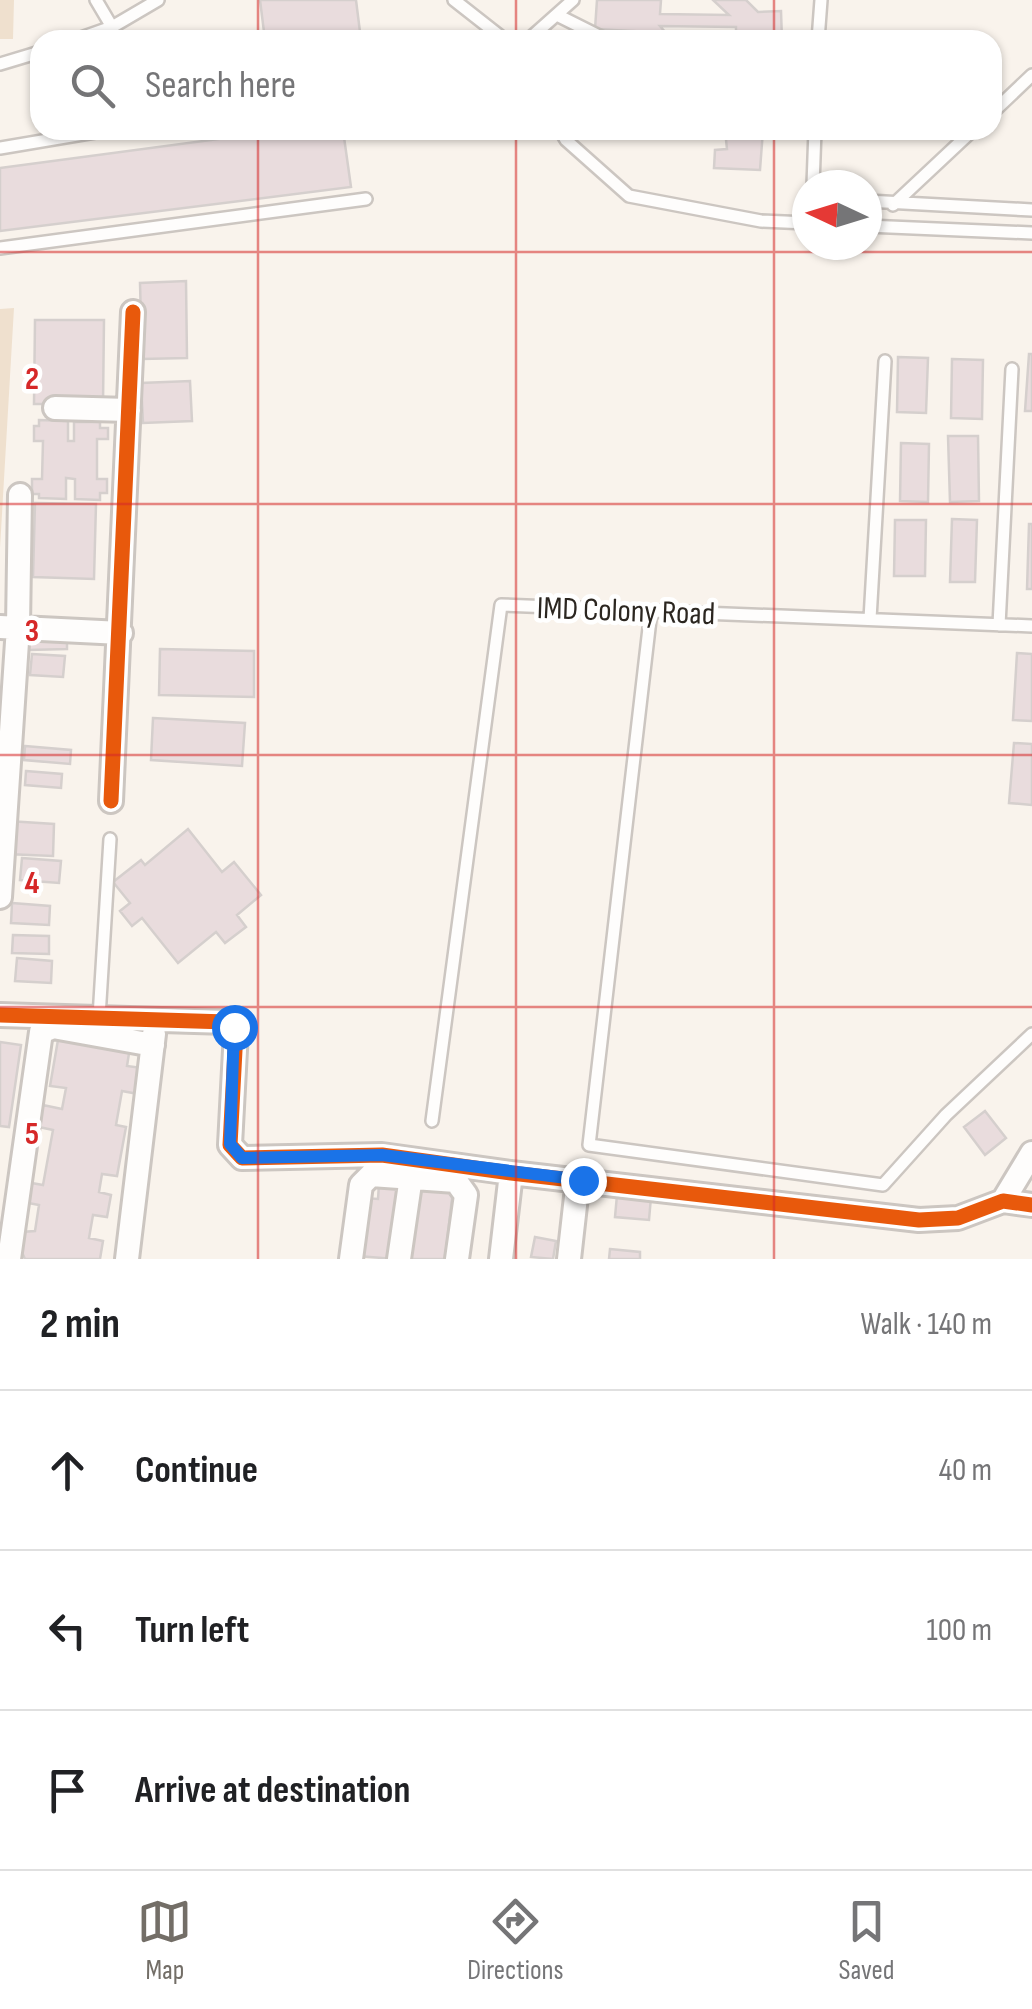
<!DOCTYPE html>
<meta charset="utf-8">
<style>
:root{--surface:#fff;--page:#f6f6f6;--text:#202124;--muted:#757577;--line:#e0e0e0;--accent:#736e67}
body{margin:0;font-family:"Sofia Sans Condensed",sans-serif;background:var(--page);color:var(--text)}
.compass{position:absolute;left:792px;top:170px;width:90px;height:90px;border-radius:50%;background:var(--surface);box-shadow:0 2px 8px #0004;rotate:274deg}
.stop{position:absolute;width:30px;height:30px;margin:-22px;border:8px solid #1a73e8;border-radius:50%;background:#fff}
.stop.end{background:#1a73e8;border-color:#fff;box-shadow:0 2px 10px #0008}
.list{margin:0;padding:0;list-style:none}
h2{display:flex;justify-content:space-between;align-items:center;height:130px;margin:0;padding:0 40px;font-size:42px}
h2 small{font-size:32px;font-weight:400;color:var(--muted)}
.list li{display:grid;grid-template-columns:65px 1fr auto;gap:30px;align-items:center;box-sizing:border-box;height:160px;padding:0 40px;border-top:2px solid var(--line)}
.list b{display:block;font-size:38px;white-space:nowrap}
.list em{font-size:32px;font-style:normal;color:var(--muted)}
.icon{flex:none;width:55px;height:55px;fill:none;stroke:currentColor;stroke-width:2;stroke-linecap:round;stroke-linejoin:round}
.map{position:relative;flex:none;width:1032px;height:1259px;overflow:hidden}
.search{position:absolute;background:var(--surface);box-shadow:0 2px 8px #0004;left:30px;right:30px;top:30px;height:110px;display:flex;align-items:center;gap:25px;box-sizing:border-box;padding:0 35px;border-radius:30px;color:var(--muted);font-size:38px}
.sheet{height:610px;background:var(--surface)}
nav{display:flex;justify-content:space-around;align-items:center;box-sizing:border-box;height:140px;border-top:2px solid var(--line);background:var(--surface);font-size:28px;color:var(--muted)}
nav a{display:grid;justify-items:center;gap:5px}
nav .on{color:var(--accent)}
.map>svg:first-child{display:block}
</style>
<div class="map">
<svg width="1032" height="1259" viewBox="0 0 1032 1259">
<rect width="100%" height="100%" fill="#f9f3ec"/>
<path fill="#efe0ce" d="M0,0H14L13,39H0Z
M14,308L0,548V309Z"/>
<path fill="#e9dcdd" stroke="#d5cfcd" stroke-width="2.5" d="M260,0H356L361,40H265Z
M597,0H661L660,14L729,15L713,0H746L758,12L781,11L782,40H736V27L660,26L672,40H644L652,32L595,29Z
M287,130H343L351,187L0,231V168Z
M725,130H763L760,170L714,168L715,150L727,149Z
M186,281L187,358L142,359L140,283Z
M35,320H104L103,404H34Z
M1029,354H1032V411H1025Z
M898,357L928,358L926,413L897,412Z
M952,359L983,360L982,419L951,418Z
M190,381L192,421L143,423L141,383Z
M39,420L68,421V441H74V422H100V428H108V439H97V479H107V493H100V500L75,499V479L66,478V499L39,498V494H32V479H42L43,441H34V426H39Z
M948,436H978L979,501L950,502Z
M901,443L929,444L928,502L900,501Z
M35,503L96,504L94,579L33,577Z
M952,519L977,520L975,582H950Z
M895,520H926L925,576H894Z
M1029,524H1032V589H1027Z
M29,630L67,631V649L29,650Z
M160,649L254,651V697L159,695Z
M1017,653L1032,654V721L1013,720Z
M32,654L65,656L63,677L30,675Z
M153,718L245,723L242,766L151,760Z
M1014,743L1032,744V805L1009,803Z
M25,746L71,750L70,764L24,760Z
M26,771L62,774L61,788L25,785Z
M8,821L54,824L53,856L6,854Z
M188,829L222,872L234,862L261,895L237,915L246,927L225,943L216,932L178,963L142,918L132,926L120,911L130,903L113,882L141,860L145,865Z
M22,858L61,861L59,883L20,880Z
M12,903L50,906L49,925L11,923Z
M13,935L49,936V954L12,953Z
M17,958L52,961L51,983L15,981Z
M59,1034L130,1047L127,1066L142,1068L138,1094L122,1091L116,1125L126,1127L117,1176L102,1174L99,1192L111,1195L107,1217L93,1215L89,1238L103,1241L100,1259H25L20,1248L21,1232L35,1231L39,1205L23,1202L26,1182L43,1185L53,1130L39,1127L43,1105L62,1109L66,1088L50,1086Z
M0,1042L21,1045L9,1127L0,1126Z
M985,1111L1006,1138L985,1155L964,1127Z
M379,1184L402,1186L394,1259L358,1256L365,1198L378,1199Z
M418,1186L453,1190L445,1259H410Z
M617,1195L651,1197L649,1220L615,1217Z
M535,1237L556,1241L553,1259L531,1257Z
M610,1249L640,1252V1259H609Z"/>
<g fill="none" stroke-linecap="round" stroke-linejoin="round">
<defs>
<path id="lane" d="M96,0L112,27
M454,0L505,40
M557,15L607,40
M75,40L112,27L158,0
M528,40L573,0
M818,40L821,0
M0,64L40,52
M992,113L1032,75
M560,130L566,140L629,196L761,221L807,223
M0,148L107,130
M813,185L815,130
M867,201L1032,210
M893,205L973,130
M867,226L1032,233
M0,248L366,199
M651,611L589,1145L883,1185L946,1115L1032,1034
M870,619L885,361
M999,625L1012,369
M99,1017L110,839
M432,1121L501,605L1032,626"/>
<path id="street" d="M55,408L129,410
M0,627L121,633
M111,801L133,312
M0,897L18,627L20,495
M0,1015L227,1022L236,1031L230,1145L242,1158L382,1155L511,1173L919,1220L958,1218L1003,1201L1032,1205
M1003,1201L1032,1153
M9,1259L41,1032L53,1027L153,1045
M127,1259L154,1034
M351,1259L361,1185L371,1175L456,1181L466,1195L457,1259
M399,1259L413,1163
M501,1259L511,1173
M569,1259L578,1179"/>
</defs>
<use href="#lane" stroke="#ccc6c1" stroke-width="16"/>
<use href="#street" stroke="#ccc6c1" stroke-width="28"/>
<use href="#lane" stroke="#fefdfc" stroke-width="11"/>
<use href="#street" stroke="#fefdfc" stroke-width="22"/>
<defs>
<path id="cycleway" d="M111,801L133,312
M0,1015L227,1022L236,1031L230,1145L242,1158L382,1155L511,1173L919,1220L958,1218L1003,1201L1032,1205"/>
</defs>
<use href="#cycleway" stroke="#fff" stroke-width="21"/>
<use href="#cycleway" stroke="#e8590c" stroke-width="15"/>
</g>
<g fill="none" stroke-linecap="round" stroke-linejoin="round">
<path stroke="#1a73e8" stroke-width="12" d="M234,1027L230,1144L242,1158L382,1155L583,1180"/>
</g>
<path fill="none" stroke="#d62828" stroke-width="2.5" stroke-opacity="0.55" d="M258,0V40M516,0V40M774,0V40M258,130V1259M516,130V1259M774,130V1259M0,252H1032M0,504H1032M0,755H1032M0,1007H1032"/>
<g text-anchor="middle" stroke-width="9" stroke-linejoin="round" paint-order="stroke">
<g font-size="32" fill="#2b2620" stroke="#fff">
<text transform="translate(626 610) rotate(2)" y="11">IMD Colony Road</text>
</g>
</g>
<g font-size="32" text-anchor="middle" font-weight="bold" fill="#d62828" stroke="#fff" stroke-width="9" stroke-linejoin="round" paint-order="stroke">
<text x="32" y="389">2</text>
<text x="32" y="641">3</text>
<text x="32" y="893">4</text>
<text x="32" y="1144">5</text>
</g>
</svg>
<svg class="compass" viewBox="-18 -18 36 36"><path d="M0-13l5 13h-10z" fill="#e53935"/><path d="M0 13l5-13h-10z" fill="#757577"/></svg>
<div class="stop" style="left:234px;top:1027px"></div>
<div class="stop end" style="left:583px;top:1180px"></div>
<div class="search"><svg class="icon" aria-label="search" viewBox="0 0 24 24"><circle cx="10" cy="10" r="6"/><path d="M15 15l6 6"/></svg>Search here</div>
</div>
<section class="sheet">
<h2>2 min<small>Walk · 140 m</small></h2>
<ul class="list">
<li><svg class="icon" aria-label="ahead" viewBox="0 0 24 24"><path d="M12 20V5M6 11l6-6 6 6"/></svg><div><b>Continue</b></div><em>40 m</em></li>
<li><svg class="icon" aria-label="left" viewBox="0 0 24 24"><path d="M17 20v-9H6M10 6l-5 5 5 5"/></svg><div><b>Turn left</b></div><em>100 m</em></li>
<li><svg class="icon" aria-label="arrive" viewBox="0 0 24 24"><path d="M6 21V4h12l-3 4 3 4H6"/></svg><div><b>Arrive at destination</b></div></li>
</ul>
</section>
<nav>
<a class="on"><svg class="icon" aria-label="map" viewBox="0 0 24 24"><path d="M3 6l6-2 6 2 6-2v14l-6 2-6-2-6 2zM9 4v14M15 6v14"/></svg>Map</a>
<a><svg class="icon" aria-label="directions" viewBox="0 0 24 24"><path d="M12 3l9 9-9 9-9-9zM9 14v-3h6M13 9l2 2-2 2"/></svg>Directions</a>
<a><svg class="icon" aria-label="saved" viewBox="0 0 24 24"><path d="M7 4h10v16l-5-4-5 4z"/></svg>Saved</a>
</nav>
